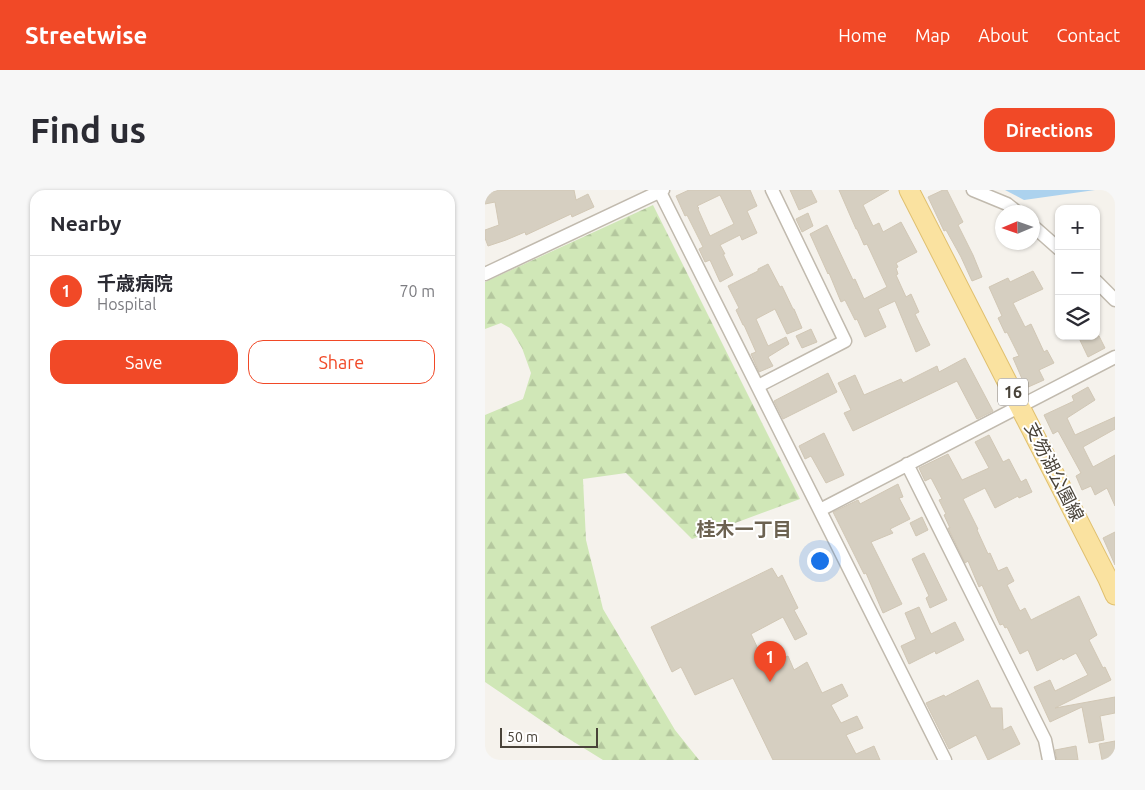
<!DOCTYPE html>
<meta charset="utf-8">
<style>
:root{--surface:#fff;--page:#f7f7f7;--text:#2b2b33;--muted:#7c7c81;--line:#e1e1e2;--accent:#f14927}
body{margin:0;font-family:Ubuntu,"Noto Sans JP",sans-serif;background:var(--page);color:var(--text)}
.controls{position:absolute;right:15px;top:15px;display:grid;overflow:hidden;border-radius:10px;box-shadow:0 1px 4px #0004}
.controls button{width:45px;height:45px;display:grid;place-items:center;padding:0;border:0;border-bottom:1px solid var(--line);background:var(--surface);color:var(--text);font:25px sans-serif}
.compass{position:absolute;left:510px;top:15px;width:45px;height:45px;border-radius:50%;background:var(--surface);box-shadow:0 1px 4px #0004;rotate:268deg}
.scale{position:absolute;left:15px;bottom:12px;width:98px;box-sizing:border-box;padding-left:5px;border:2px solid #494339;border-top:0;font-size:14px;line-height:18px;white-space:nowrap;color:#494339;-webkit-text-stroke:4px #fff;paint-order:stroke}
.you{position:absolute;left:334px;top:370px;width:18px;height:18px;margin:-12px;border:4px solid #fff;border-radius:50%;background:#1a73e8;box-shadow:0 0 0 8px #1a73e833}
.badge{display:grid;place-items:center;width:32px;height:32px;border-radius:50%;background:var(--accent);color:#fff;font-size:16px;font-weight:700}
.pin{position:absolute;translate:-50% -41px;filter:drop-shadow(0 1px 2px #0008)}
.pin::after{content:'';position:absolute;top:26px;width:18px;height:15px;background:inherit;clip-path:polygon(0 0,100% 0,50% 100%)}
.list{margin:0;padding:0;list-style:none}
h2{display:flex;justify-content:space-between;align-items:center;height:65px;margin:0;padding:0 20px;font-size:21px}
h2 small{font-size:16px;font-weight:400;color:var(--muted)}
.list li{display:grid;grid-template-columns:32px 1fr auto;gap:15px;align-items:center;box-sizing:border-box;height:70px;padding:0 20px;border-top:1px solid var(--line)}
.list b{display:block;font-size:19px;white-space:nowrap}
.list p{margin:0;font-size:16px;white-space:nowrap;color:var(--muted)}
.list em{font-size:16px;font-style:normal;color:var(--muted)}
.actions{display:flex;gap:10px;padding:15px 20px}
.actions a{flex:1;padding:11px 0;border:1px solid var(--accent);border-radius:15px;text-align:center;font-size:18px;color:var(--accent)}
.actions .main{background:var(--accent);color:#fff}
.icon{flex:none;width:28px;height:28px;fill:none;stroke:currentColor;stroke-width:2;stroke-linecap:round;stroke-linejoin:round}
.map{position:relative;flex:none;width:630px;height:570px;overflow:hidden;border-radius:15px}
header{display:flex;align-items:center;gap:30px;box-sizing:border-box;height:70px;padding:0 25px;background:var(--accent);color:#fff}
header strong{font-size:24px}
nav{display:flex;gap:28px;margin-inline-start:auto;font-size:18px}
.intro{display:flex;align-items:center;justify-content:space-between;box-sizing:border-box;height:120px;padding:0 30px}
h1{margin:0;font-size:35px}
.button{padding:12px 22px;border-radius:15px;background:var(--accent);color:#fff;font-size:18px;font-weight:700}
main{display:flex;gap:30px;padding:0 30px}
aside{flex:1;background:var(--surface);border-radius:15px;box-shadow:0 1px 4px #0004}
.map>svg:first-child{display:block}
</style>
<header>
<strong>Streetwise</strong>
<nav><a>Home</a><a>Map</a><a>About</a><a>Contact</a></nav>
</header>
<div class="intro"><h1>Find us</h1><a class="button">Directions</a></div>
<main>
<aside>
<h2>Nearby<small></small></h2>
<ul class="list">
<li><span class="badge">1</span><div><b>千歳病院</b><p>Hospital</p></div><em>70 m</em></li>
</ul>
<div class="actions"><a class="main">Save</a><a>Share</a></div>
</aside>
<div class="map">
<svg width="630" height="570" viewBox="0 0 630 570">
<defs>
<pattern id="forest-firs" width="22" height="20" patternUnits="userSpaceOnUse" patternTransform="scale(1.25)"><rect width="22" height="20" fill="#d0e7b7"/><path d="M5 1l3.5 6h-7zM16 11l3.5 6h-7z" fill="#b4c79e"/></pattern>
</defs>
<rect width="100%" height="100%" fill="#f5f2ec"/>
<path fill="url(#forest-firs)" d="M168,15L315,309L207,349L141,283L98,289L101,350L118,419L190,540L214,570H118L76,544L0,492V225L38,209L46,183L37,158L25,138L16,133L0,139V92Z"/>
<path fill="#acd2ee" d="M520,0H610L539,10Z"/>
<path fill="#d6cfc1" stroke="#d1c7b5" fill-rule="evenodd" d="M15,0H89L91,10L103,4L109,17L87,27L86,24L41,45L40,42L21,50L3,56L0,48V40L14,35L10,12L0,14V3Z
M204,0H265L272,16L262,21L272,43L257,50L255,45L235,55L240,64H238L248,85L235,92L225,70L220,72L214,59L218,57L202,25L200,26L191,6ZM235,5L249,34L225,46L213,19L214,18L212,16Z
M305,0H326L332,12L314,20Z
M354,0H404L378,15L388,36L394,33L398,42L416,32L432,62L411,73L413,77L411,78L413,84L411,85L421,107L426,104L434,122L430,124L445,155L431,162L410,111L393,119L401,137L380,147L372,129L370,130L360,110L356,112L344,83L343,84L325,44L342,35L368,90L370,89L379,109L402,97L382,54L379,55L372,39H371Z
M458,0H462L478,32L473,35L488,65L497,87L487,91L476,67L461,40L459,41L443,7Z
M323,23L328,36L317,42L311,29Z
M283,74L295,97L297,96L308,119H309L317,138L302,144L290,119L271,129L283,156L301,147L304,154L283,167L288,176L274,182L266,164L271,162L259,135H258L251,120L254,118L243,96L273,81V79Z
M548,81L558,99L528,113L540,137L546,134L559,162L562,160L569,173L554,180L559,190L541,198L528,168L534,166L522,142L520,143L513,128L517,126L504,97L523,88L525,92Z
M326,139L332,152L317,158L311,146Z
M593,146H614L620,158L603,167Z
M480,168L508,221L492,229L472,191L368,241L359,223L366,220L353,193L370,185L379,205L416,189L418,193L452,176L454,182Z
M343,183L352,202L298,229L289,211Z
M603,197L610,210L582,228L590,245L630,227V239L598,257L608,277L630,265V316L622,298L610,305L606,296L597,300L591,286L596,283L573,241L568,244L559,225L589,211L587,206Z
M339,243L359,285L341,293L326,266L320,269L314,256Z
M504,245L518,272L524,269L536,292L541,289L547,302L534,308L533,306L510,318L500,298L478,309L493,339L492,340L503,364L505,363L513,381L522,377L529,391L522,395L535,421L540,418L546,430L594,406L612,445L604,450L618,478L620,477L626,490L570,518L630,507V523L615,526L619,550L604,553L597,517L565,532L549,497L565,490L570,501L603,485L591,463L578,470L577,468L552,481L543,460L535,464L522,437L520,438L518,434L515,435L497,395L494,397L483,371L480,373L463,338H465L459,325L461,324L454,310L457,309L446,288L440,291L434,278L463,264L477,290L504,278L490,252Z
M413,294L418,307L414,308L425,329L405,339L408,343L386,352L417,414L398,423L381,383L379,384L348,322L373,310L375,314Z
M437,327L443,340L431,346L425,333Z
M630,342V375L618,348Z
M439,363L462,410L445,418L441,408L444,406L427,369Z
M287,378L293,388L297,385L313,418L309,420L322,444L310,450L298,427L266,444L281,476L303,466L309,480L322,472L337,503L357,494L363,506L346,515L356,533L372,526L378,538L361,545L371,564L389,556L395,570H288L248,488L210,505L196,477L187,482L166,437Z
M434,417L446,444L470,432L479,450L451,464L450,461L424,474L416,456L431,449L420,423Z
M493,490L506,518H517L518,540L526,536L535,554L503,570L491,545L464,559L441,513L459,505L460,507Z
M630,551V570H617L614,554Z
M591,556L593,570H572L570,560Z"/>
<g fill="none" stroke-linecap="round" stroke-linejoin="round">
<defs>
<path id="minor" d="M174,0L460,570
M488,0L522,14L532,22
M548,36L574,59
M0,84L178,0
M611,91L630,110
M273,196L360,151L287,0
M422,274L560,550L564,570
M335,320L630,167"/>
<path id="primary" d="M424,0L623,389L630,405"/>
</defs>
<use href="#minor" stroke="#c1baae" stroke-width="15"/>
<use href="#primary" stroke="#e0c06f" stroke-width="21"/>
<use href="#minor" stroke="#fff" stroke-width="12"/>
<use href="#primary" stroke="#fae2a0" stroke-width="19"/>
</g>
<g text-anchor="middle" stroke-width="4" stroke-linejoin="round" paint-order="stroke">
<rect fill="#fff" stroke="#807b74" stroke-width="1" x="513" y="188.5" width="30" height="27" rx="4"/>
<g font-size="16" font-weight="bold" fill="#494339">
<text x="528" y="208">16</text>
</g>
<g font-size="18" fill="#494339" stroke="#fff">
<text transform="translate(569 282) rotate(63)" y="6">支笏湖公園線</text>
</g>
<g font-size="19" font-weight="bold" fill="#6c6251" stroke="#fff">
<text x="259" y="346">桂木一丁目</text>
</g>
</g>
</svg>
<div class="controls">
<button>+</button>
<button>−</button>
<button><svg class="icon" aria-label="layers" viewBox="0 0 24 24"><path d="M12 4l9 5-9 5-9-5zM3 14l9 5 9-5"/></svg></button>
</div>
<svg class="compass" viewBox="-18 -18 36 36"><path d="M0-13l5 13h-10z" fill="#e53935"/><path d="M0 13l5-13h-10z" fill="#7c7c81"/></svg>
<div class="scale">50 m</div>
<div class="you"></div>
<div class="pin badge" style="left:285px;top:492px">1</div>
</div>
</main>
